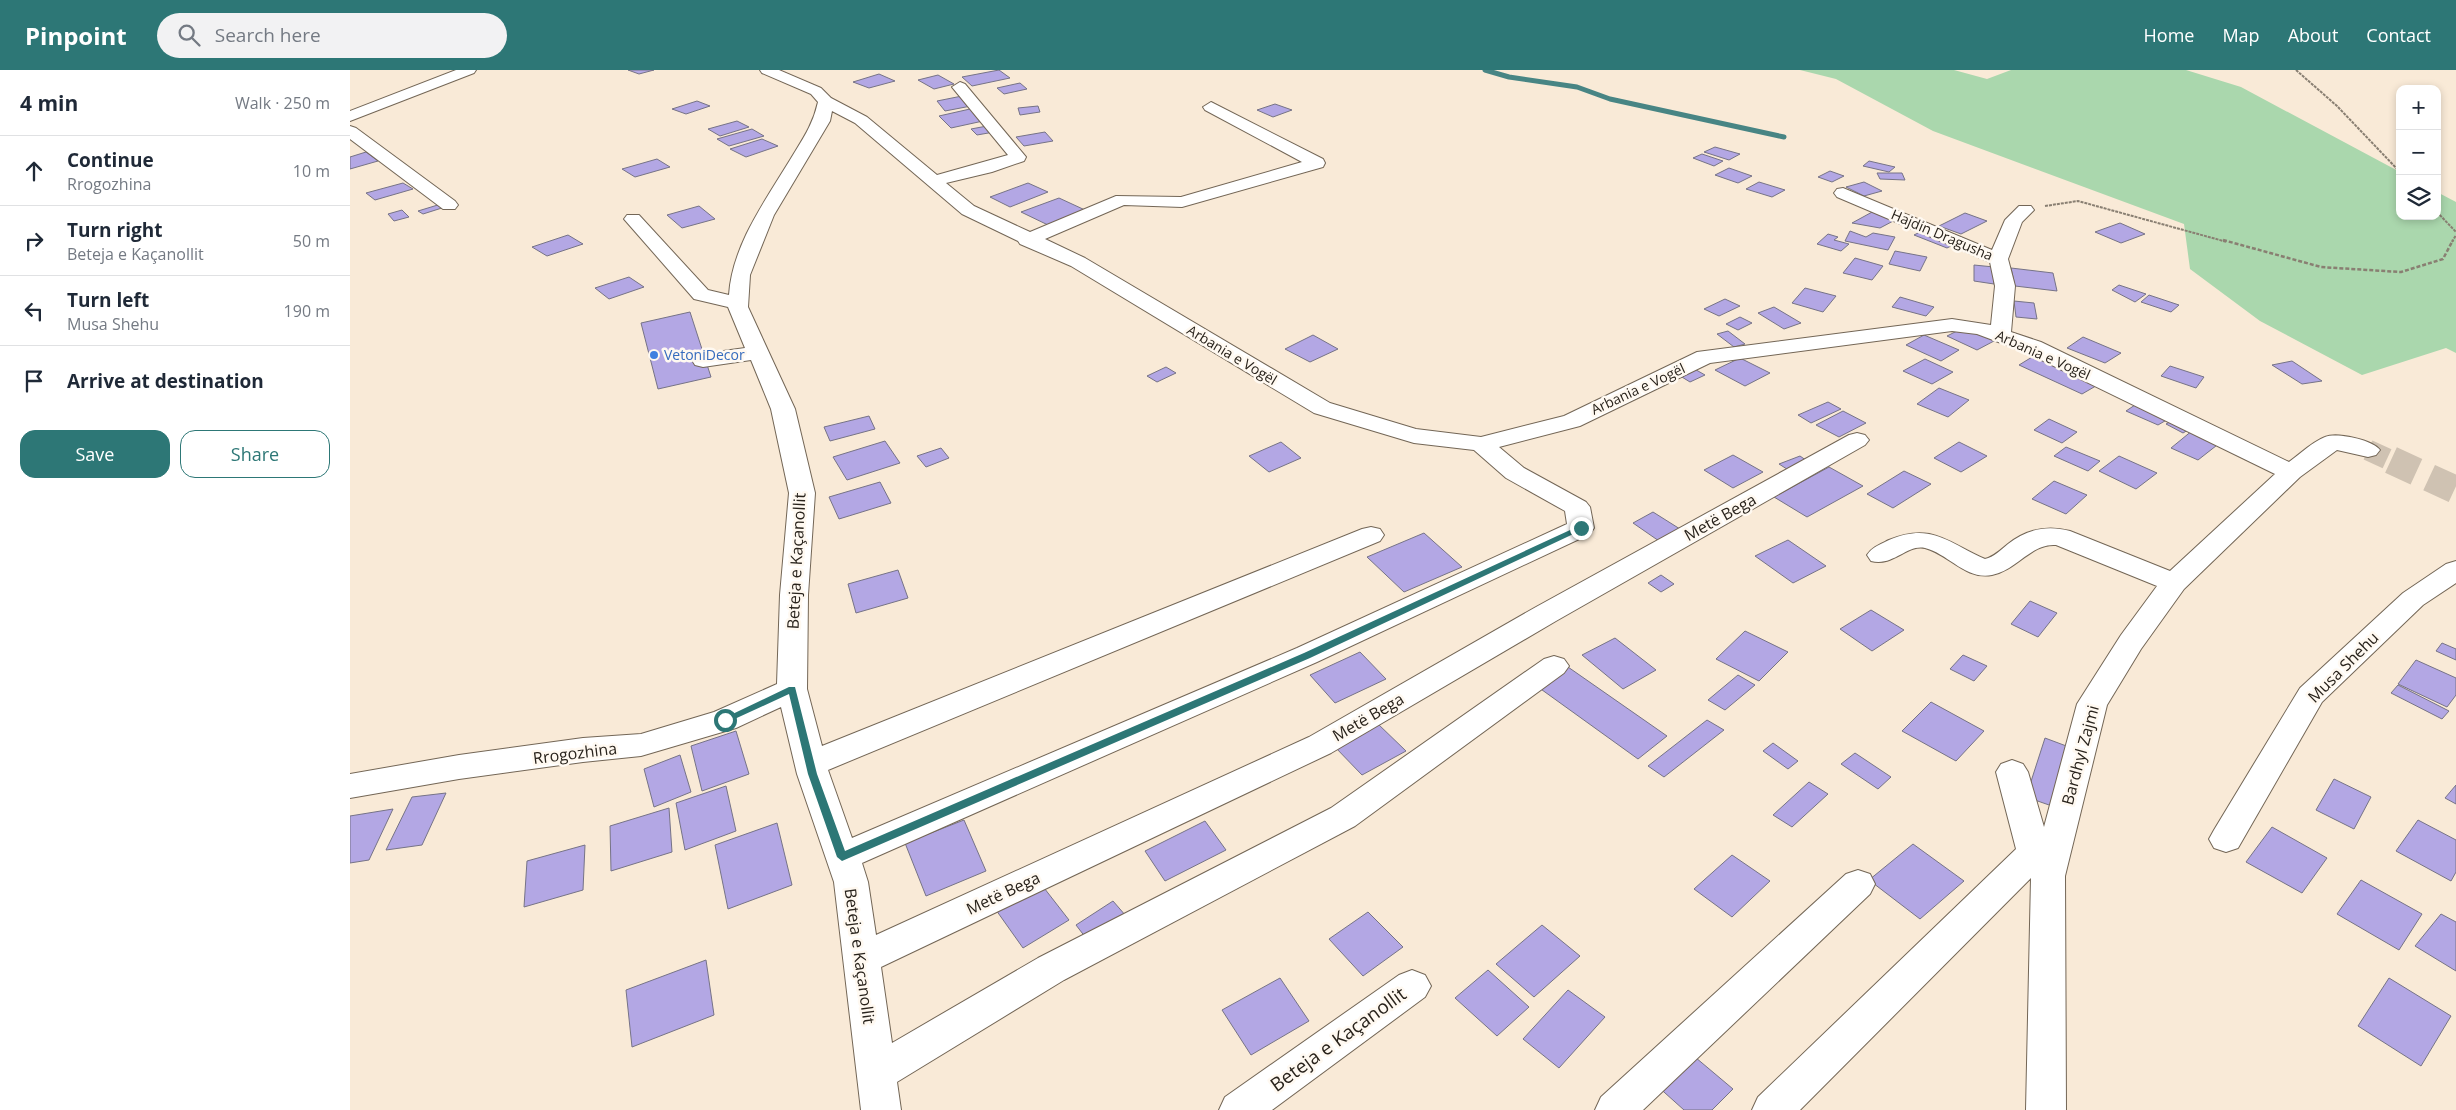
<!DOCTYPE html>
<meta charset="utf-8">
<style>
:root{--surface:#fff;--page:#f2f2f3;--text:#1f2937;--muted:#747a83;--line:#e0e1e3;--accent:#2d7776}
body{margin:0;font-family:"Open Sans",sans-serif;background:var(--page);color:var(--text)}
.controls{position:absolute;right:15px;top:15px;display:grid;overflow:hidden;border-radius:10px;box-shadow:0 2px 8px #0003}
.controls button{width:45px;height:45px;display:grid;place-items:center;padding:0;border:0;border-bottom:1px solid var(--line);background:var(--surface);color:var(--text);font:25px sans-serif}
.stop{position:absolute;width:15px;height:15px;margin:-11px;border:4px solid #2d7776;border-radius:50%;background:#fff}
.stop.end{background:#2d7776;border-color:#fff;box-shadow:0 1px 5px #0008}
.list{margin:0;padding:0;list-style:none}
h2{display:flex;justify-content:space-between;align-items:center;height:65px;margin:0;padding:0 20px;font-size:21px}
h2 small{font-size:16px;font-weight:400;color:var(--muted)}
.list li{display:grid;grid-template-columns:32px 1fr auto;gap:15px;align-items:center;box-sizing:border-box;height:70px;padding:0 20px;border-top:1px solid var(--line)}
.list b{display:block;font-size:19px;white-space:nowrap}
.list p{margin:0;font-size:16px;white-space:nowrap;color:var(--muted)}
.list em{font-size:16px;font-style:normal;color:var(--muted)}
.actions{display:flex;gap:10px;padding:15px 20px}
.actions a{flex:1;padding:11px 0;border:1px solid var(--accent);border-radius:15px;text-align:center;font-size:18px;color:var(--accent)}
.actions .main{background:var(--accent);color:#fff}
.icon{flex:none;width:28px;height:28px;fill:none;stroke:currentColor;stroke-width:2;stroke-linecap:round;stroke-linejoin:round}
.map{position:relative;flex:none;width:2106px;height:1040px;overflow:hidden}
header{display:flex;align-items:center;gap:30px;box-sizing:border-box;height:70px;padding:0 25px;background:var(--accent);color:#fff}
header strong{font-size:24px}
nav{display:flex;gap:28px;margin-inline-start:auto;font-size:18px}
.search{width:350px;height:45px;background:var(--page);display:flex;align-items:center;gap:12px;box-sizing:border-box;padding:0 18px;border-radius:28px;color:var(--muted);font-size:19px}
main{display:flex}
aside{flex:1;background:var(--surface)}
.map>svg:first-child{display:block}
</style>
<header>
<strong>Pinpoint</strong>
<div class="search"><svg class="icon" aria-label="search" viewBox="0 0 24 24"><circle cx="10" cy="10" r="6"/><path d="M15 15l6 6"/></svg>Search here</div>
<nav><a>Home</a><a>Map</a><a>About</a><a>Contact</a></nav>
</header>
<main>
<aside>
<h2>4 min<small>Walk · 250 m</small></h2>
<ul class="list">
<li><svg class="icon" aria-label="ahead" viewBox="0 0 24 24"><path d="M12 20V5M6 11l6-6 6 6"/></svg><div><b>Continue</b><p>Rrogozhina</p></div><em>10 m</em></li>
<li><svg class="icon" aria-label="right" viewBox="0 0 24 24"><path d="M7 20v-9h11M14 6l5 5-5 5"/></svg><div><b>Turn right</b><p>Beteja e Kaçanollit</p></div><em>50 m</em></li>
<li><svg class="icon" aria-label="left" viewBox="0 0 24 24"><path d="M17 20v-9H6M10 6l-5 5 5 5"/></svg><div><b>Turn left</b><p>Musa Shehu</p></div><em>190 m</em></li>
<li><svg class="icon" aria-label="arrive" viewBox="0 0 24 24"><path d="M6 21V4h12l-3 4 3 4H6"/></svg><div><b>Arrive at destination</b></div></li>
</ul>
<div class="actions"><a class="main">Save</a><a>Share</a></div>
</aside>
<div class="map">
<svg width="2106" height="1040" viewBox="0 0 2106 1040">
<rect width="100%" height="100%" fill="#f9ead7"/>
<path fill="#aad7ad" d="M1450,0H1604L1637,9L1661,0H1836L1891,17L2050,102V146H2087V122L2106,132V283L2096,278L2012,305L1910,251L1840,199L1834,154L1583,61L1486,9Z"/>
<g fill="none" stroke-linecap="round" stroke-linejoin="round">
<path stroke="#488584" stroke-width="5" d="M1135,0L1159,7L1227,17L1260,29L1434,67"/>
</g>
<path fill="#b3a7e4" stroke="#767386" d="M278,0H304L289,4Z
M649,0L660,8L622,16L612,7Z
M529,4L545,11L519,18L503,12Z
M588,5L604,14L584,19L568,10Z
M670,13L677,19L654,24L647,18Z
M612,26L621,36L595,41L587,31Z
M347,31L360,36L336,44L322,39Z
M925,34L942,40L923,47L907,40Z
M688,36L690,42L670,45L668,38Z
M620,39L633,51L601,58L589,46Z
M387,51L399,57L370,66L358,59Z
M637,56L644,62L627,65L621,59Z
M402,59L414,66L379,76L367,69Z
M695,62L703,71L674,76L666,67Z
M412,69L428,76L396,87L380,79Z
M1365,77L1390,84L1379,90L1354,82Z
M16,82L28,91L0,99V87Z
M1352,84L1373,91L1364,96L1343,88Z
M307,89L320,97L285,107L272,99Z
M1519,91L1545,97L1539,102L1513,96Z
M1379,98L1402,106L1388,113L1365,105Z
M1480,101L1494,106L1482,112L1468,107Z
M1527,103H1552L1555,110L1530,109Z
M1409,112L1435,120L1422,127L1396,119Z
M1514,112L1532,121L1514,126L1496,117Z
M53,113L63,119L25,130L16,123Z
M678,113L698,122L660,137L640,127Z
M709,128L735,140L698,155L671,142Z
M91,134L95,137L73,144L68,141Z
M349,136L365,149L332,158L317,145Z
M52,140L59,147L44,151L38,144Z
M1524,141L1547,149L1530,158L1502,153Z
M1615,143L1637,151L1611,164L1589,156Z
M1770,153L1795,164L1771,173L1745,162Z
M1500,161L1516,167L1523,163L1545,167L1538,180L1495,171Z
M1572,161L1605,174L1597,178L1564,165Z
M1478,164L1488,167L1484,170L1499,174L1491,181L1467,174Z
M218,165L233,174L197,186L182,177Z
M1545,181L1577,187L1570,201L1539,194Z
M1505,188L1533,196L1522,210L1493,203Z
M1624,195L1644,197V214L1624,211Z
M1661,198L1703,203L1707,221L1665,216Z
M279,207L294,217L259,229L245,218Z
M1769,215L1796,224L1785,232L1762,220Z
M1455,218L1486,226L1473,242L1442,233Z
M1799,225L1829,235L1821,242L1791,232Z
M1550,227L1584,237L1576,246L1542,237Z
M1375,229L1390,236L1369,246L1354,239Z
M1664,231L1684,233L1687,249L1666,247Z
M1424,237L1451,253L1434,259L1408,243Z
M340,242L361,307L308,319L291,253Z
M1390,247L1402,253L1388,260L1376,254Z
M1615,257L1644,271L1627,280L1597,266Z
M1378,261L1395,274L1384,277L1367,264Z
M963,265L988,279L960,292L935,279Z
M1574,265L1609,280L1591,291L1556,275Z
M1733,267L1771,283L1755,293L1717,278Z
M1687,284L1751,313L1732,324L1669,295Z
M1390,288L1420,303L1395,316L1365,300Z
M1575,289L1603,302L1582,314L1553,301Z
M1942,291L1972,311L1952,314L1922,295Z
M1820,296L1854,307L1846,318L1811,306Z
M816,297L826,303L807,312L797,306Z
M1341,297L1355,305L1340,312L1327,304Z
M1589,318L1619,330L1598,347L1567,334Z
M1478,332L1491,339L1461,353L1448,345Z
M1788,333L1820,348L1808,355L1776,341Z
M1493,341L1516,353L1489,367L1466,355Z
M519,346L525,359L480,371L474,357Z
M1699,349L1727,362L1712,373L1684,360Z
M1825,349L1843,357L1833,363L1816,354Z
M1843,360L1871,372L1848,390L1821,378Z
M535,371L550,393L497,410L483,387Z
M931,372L951,388L919,402L899,386Z
M1609,372L1637,386L1611,402L1584,388Z
M1716,377L1750,391L1738,401L1704,386Z
M591,378L599,388L576,397L567,386Z
M1383,385L1413,402L1383,418L1354,400Z
M1450,386L1460,393L1440,401L1429,394Z
M1769,386L1807,403L1786,419L1749,401Z
M1479,397L1513,416L1457,447L1424,427Z
M1554,401L1581,414L1543,438L1517,424Z
M1704,411L1737,425L1716,444L1682,429Z
M530,412L541,433L489,449L479,427Z
M1303,442L1330,459L1309,471L1283,453Z
M1074,463L1112,497L1054,522L1017,487Z
M1438,470L1476,496L1443,513L1405,486Z
M548,500L558,528L506,543L498,514Z
M1311,505L1324,514L1311,522L1298,513Z
M1680,531L1707,543L1688,567L1661,554Z
M1521,540L1554,560L1522,581L1490,559Z
M1395,561L1438,582L1409,611L1366,589Z
M1265,568L1306,600L1273,619L1232,585Z
M2092,573L2106,579V590L2086,581Z
M1010,582L1036,609L985,633L960,605Z
M1613,585L1637,596L1624,611L1600,599Z
M2066,590L2106,608V625L2097,637L2048,614Z
M1218,597L1317,666L1288,689L1188,617Z
M1388,605L1405,615L1375,640L1358,630Z
M2048,615L2099,641L2092,649L2041,623Z
M1581,632L1634,661L1606,691L1552,661Z
M1357,650L1374,660L1314,707L1298,696Z
M1027,653L1056,681L1012,705L984,676Z
M386,661L399,704L352,721L341,676Z
M1695,668L1719,677L1702,736L1676,727Z
M1423,673L1448,691L1438,699L1413,681Z
M1505,683L1541,707L1528,719L1491,694Z
M330,685L341,722L304,737L294,699Z
M1984,709L2021,727L2004,759L1966,740Z
M1459,712L1478,724L1442,757L1423,745Z
M2106,715V734L2095,728Z
M376,716L386,761L335,780L326,733Z
M96,723L72,775L36,780L62,727Z
M319,738L322,782L261,801L260,756Z
M43,739L19,790L0,793V746Z
M614,750L636,801L576,826L555,773Z
M2068,750L2106,770V802L2101,811L2046,781Z
M855,751L876,780L815,811L795,781Z
M427,753L442,815L378,839L365,775Z
M1922,757L1977,788L1952,823L1896,792Z
M1563,774L1614,811L1570,849L1519,810Z
M235,775L233,820L174,837L177,791Z
M1382,785L1420,811L1382,847L1344,819Z
M2011,810L2072,844L2049,880L1987,844Z
M691,814L719,850L673,878L646,840Z
M763,831L776,846L739,872L726,855Z
M1018,842L1053,877L1013,906L979,869Z
M2091,844L2106,852V901L2065,876Z
M1192,855L1230,886L1184,927L1146,894Z
M356,890L364,945L282,977L276,920Z
M1138,900L1179,937L1147,966L1105,928Z
M930,908L959,951L901,985L872,940Z
M2039,908L2101,946L2071,996L2008,956Z
M1218,920L1255,947L1209,998L1173,969Z
M1339,982L1383,1019L1362,1040H1334L1305,1014Z"/>
<g fill="none" stroke-linecap="round" stroke-linejoin="round">
<path stroke="#cfc2b2" stroke-width="21" stroke-dasharray="21 11" stroke-linecap="butt" d="M2018,380L2044,392"/>
<path stroke="#cfc2b2" stroke-width="28" stroke-dasharray="28 14" stroke-linecap="butt" d="M2041,390L2106,420"/>
<defs>
<path id="minor" d="M106,0H126L124,3L0,51V41Z
M410,0H429L471,18L481,28L517,47L587,105L658,85L602,17L610,12L615,14L676,87L674,91L642,102L596,113L624,136L680,162L766,126L831,127L952,92L855,40L853,37L861,32L973,89L975,93L973,97L832,137L774,135L695,169L735,188L980,333L1066,359L1131,367L1214,346L1347,282L1602,249L1641,255L1645,216L1640,192L1487,127L1484,123L1487,119L1493,118L1642,180L1655,150L1669,136H1681L1684,140L1672,152L1658,189L1665,216L1661,262L1691,272L1939,392C1950,384 1962,372 1975,367C1987,362 2023,370 2030,380L2026,385L2018,387L1987,380L1950,407L1834,519L1791,579L1757,635L1715,806L1716,1040H1676L1681,808L1450,1040H1402L1408,1027L1666,779L1646,702L1651,694L1662,690L1673,694L1678,702L1694,757L1727,634L1771,565L1807,516L1706,475C1681,473 1667,500 1642,505C1615,510 1599,484 1575,478C1557,474 1543,497 1521,491L1517,485C1522,477 1531,474 1539,470C1582,452 1598,473 1635,489C1644,487 1651,480 1658,474C1677,459 1697,455 1720,461L1820,501L1925,404L1675,282L1627,264L1602,261L1360,293L1230,356L1149,377L1174,398L1236,432L1240,437L1244,458L1240,464L967,592L512,793L518,812L526,865L959,667L1186,537L1499,365L1507,363L1515,365L1519,370L1515,375L1206,551L981,683L531,897L542,973L688,888L981,738L1194,589L1204,586L1214,589L1219,596L1214,603L1005,756L714,910L547,1012L551,1040H511L484,812L447,704L431,637L386,658L291,686L233,692L109,709L0,728V704L109,685L233,668L291,664L364,642L427,614L430,525L439,423L421,339L401,290L353,297L345,295L342,290L345,285L395,278L378,237L344,229L274,149L277,145H289L358,220L379,225C382,176 415,131 440,90C452,70 463,55 468,32L461,24L412,3ZM482,41L505,53L612,144L668,171L670,174L721,196L964,343L1064,373L1124,380L1156,408L1215,441L1217,454L947,578L502,768L478,700L1030,471L1034,465L1030,459L1021,457L1012,459L472,676L457,619L458,525L465,423L445,339L398,237L400,205L424,145L480,51Z
M0,56L6,58L105,131L108,135L105,139H93L0,69Z
M2106,491V513L2073,535L1972,632L1888,778L1876,782L1864,778L1859,769L1864,760L1950,618L2053,523L2096,494Z
M1508,800L1520,804L1525,814L1520,824L1293,1040H1245L1251,1027L1496,804Z
M1062,900L1075,905L1081,916L1075,927L922,1040H869L875,1027L1049,905Z"/>
</defs>
<use href="#minor" stroke="#736656" stroke-width="2"/>
<path stroke="#897f72" stroke-width="2" stroke-dasharray="3 1" stroke-linecap="butt" d="M1946,0L1987,36L2050,102
M1695,136L1728,131L1877,172
M2087,142L2106,162
M2102,172L2106,165"/>
<path stroke="#897f72" stroke-width="2.5" stroke-dasharray="4 2" stroke-linecap="butt" d="M1873,170L1971,197L2051,202L2093,189L2103,170"/>
<use href="#minor" fill="#fff" fill-rule="evenodd"/>
</g>
<path fill="#2d7776" d="M1231,455L1235,458L1234,459L960,588L492,791L487,787L458,704L439,624L378,652H371L370,650L439,617H445L467,704L495,781L954,583Z"/>
<circle fill="#3f7fe0" stroke="#fff9f1" stroke-width="2" cx="304" cy="285" r="5"/>
<g text-anchor="middle" stroke-width="5" stroke-linejoin="round" paint-order="stroke">
<g font-size="14" fill="#29231c" stroke="#fff9f1">
<text transform="translate(1592 165) rotate(23)" y="5">Hajdin Dragusha</text>
<text transform="translate(882 285) rotate(31)" y="5">Arbania e Vogël</text>
<text transform="translate(1693 285) rotate(24)" y="5">Arbania e Vogël</text>
<text transform="translate(1288 319) rotate(-25)" y="5">Arbania e Vogël</text>
</g>
<g font-size="14" fill="#366cbe" stroke="#fff9f1" text-anchor="start">
<text x="314" y="290">VetoniDecor</text>
</g>
<g font-size="16" fill="#29231c" stroke="#fff9f1">
<text transform="translate(1370 447) rotate(-29)" y="6">Metë Bega</text>
<text transform="translate(446 491) rotate(-87)" y="6">Beteja e Kaçanollit</text>
<text transform="translate(1993 597) rotate(-45)" y="6">Musa Shehu</text>
<text transform="translate(1018 647) rotate(-30)" y="6">Metë Bega</text>
<text transform="translate(225 683) rotate(-7)" y="6">Rrogozhina</text>
<text transform="translate(1730 685) rotate(-75)" y="6">Bardhyl Zajmi</text>
<text transform="translate(653 823) rotate(-25)" y="6">Metë Bega</text>
<text transform="translate(510 886) rotate(82)" y="6">Beteja e Kaçanollit</text>
</g>
<g font-size="19" fill="#29231c" stroke="#fff9f1">
<text transform="translate(988 969) rotate(-36)" y="7">Beteja e Kaçanollit</text>
</g>
</g>
</svg>
<div class="controls">
<button>+</button>
<button>−</button>
<button><svg class="icon" aria-label="layers" viewBox="0 0 24 24"><path d="M12 4l9 5-9 5-9-5zM3 14l9 5 9-5"/></svg></button>
</div>
<div class="stop" style="left:375px;top:650px"></div>
<div class="stop end" style="left:1231px;top:458px"></div>
</div>
</main>
